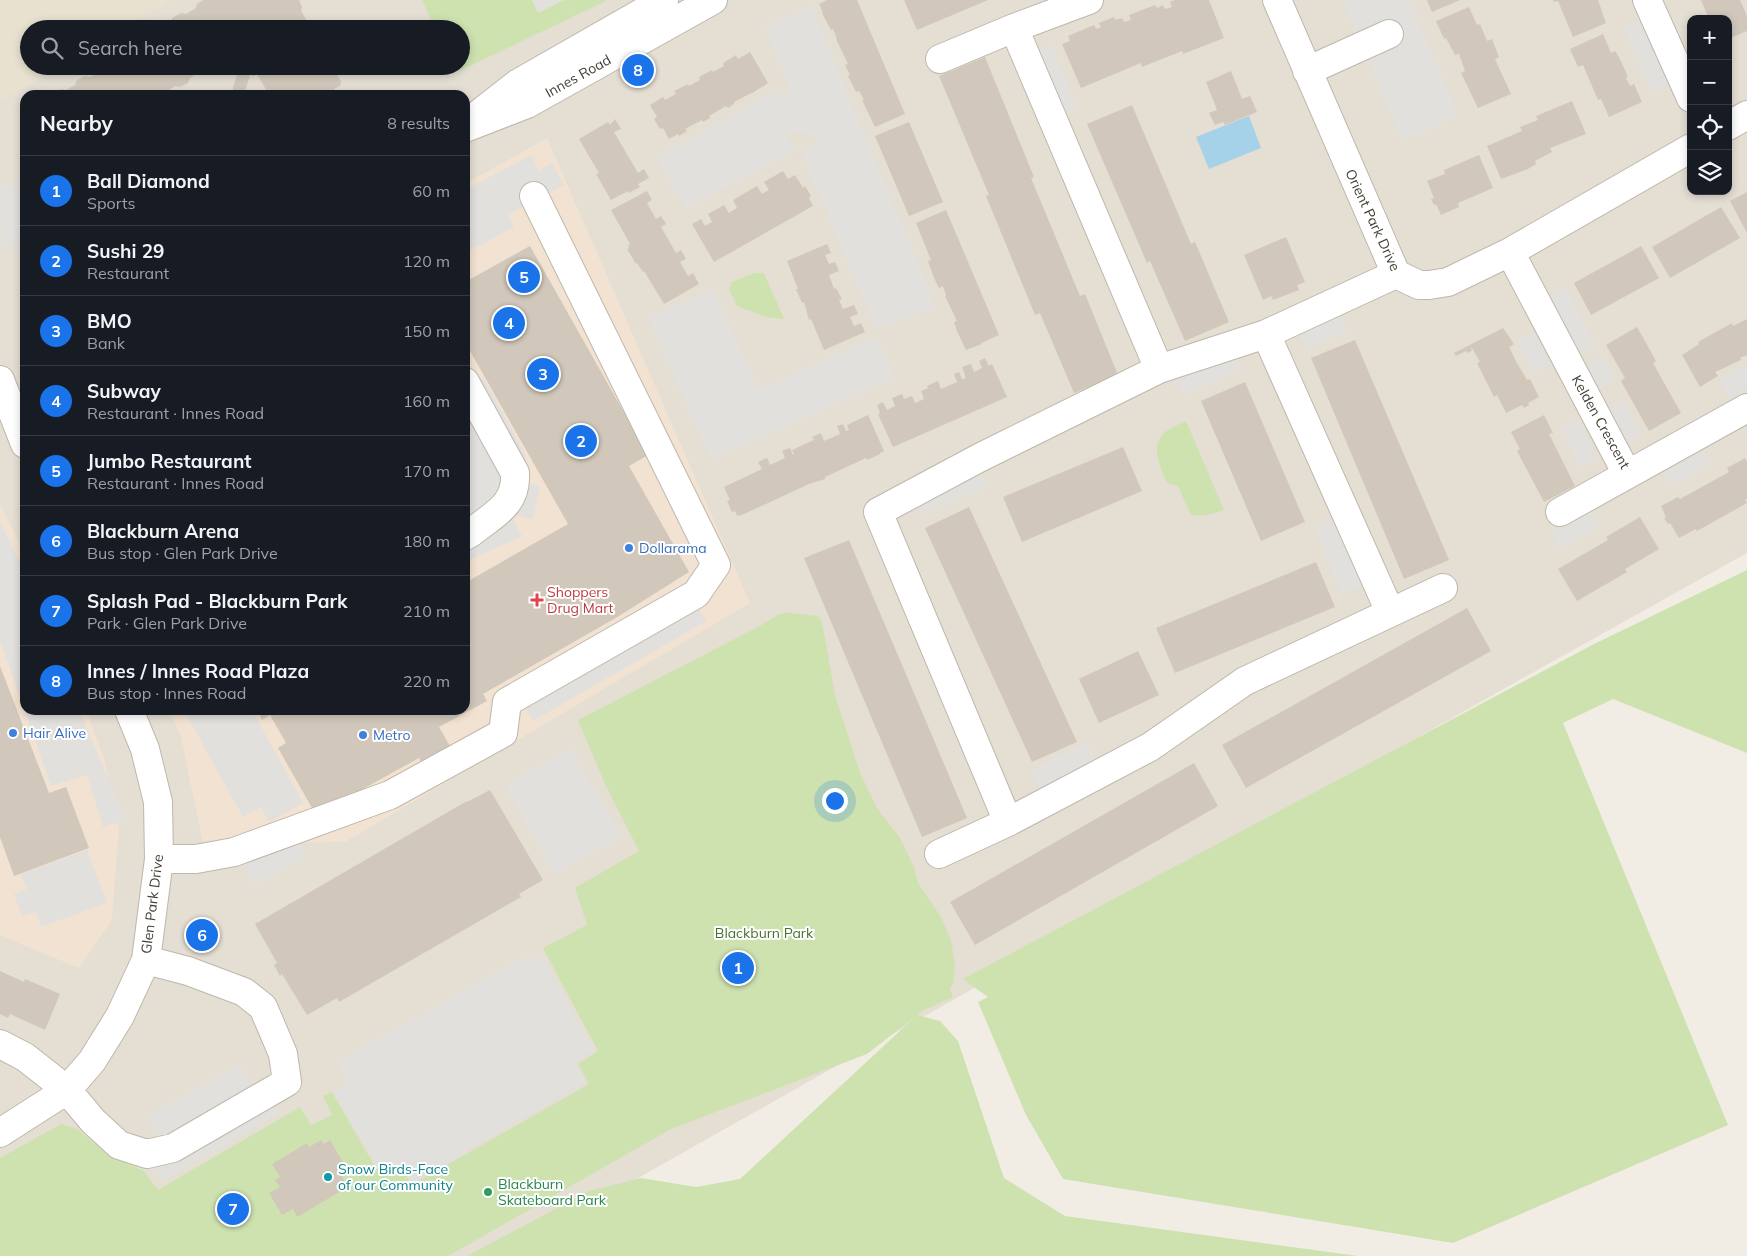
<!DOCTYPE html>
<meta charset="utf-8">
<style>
:root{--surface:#171b24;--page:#20242c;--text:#f1f3f6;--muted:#9ea1a6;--line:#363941;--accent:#1a73e8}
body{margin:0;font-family:Mulish,sans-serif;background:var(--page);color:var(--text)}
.controls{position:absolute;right:15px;top:15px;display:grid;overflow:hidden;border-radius:10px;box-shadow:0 2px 8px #0003}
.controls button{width:45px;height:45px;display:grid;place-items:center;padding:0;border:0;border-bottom:1px solid var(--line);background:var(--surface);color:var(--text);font:25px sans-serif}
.you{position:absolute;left:834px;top:800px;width:18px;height:18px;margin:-12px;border:4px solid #fff;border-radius:50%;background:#1a73e8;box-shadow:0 0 0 8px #1a73e833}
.badge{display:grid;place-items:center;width:32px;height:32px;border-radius:50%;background:var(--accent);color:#fff;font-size:16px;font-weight:700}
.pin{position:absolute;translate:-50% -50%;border:2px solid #fff;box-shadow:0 1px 5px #0006}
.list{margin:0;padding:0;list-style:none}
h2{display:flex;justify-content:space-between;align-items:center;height:65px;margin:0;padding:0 20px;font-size:21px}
h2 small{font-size:16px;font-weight:400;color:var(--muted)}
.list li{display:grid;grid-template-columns:32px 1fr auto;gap:15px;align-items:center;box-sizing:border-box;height:70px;padding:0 20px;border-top:1px solid var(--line)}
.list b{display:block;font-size:19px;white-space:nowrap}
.list p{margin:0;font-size:16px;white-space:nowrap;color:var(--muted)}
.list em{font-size:16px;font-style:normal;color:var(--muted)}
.icon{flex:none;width:28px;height:28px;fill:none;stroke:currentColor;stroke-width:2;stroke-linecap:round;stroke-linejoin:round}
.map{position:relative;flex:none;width:1747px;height:1256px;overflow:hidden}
.search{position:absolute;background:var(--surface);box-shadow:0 2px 8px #0003;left:20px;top:20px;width:450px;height:55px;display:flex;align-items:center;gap:12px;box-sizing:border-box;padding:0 18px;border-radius:28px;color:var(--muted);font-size:19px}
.panel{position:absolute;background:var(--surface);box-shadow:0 2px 8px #0003;left:20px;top:90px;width:450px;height:625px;border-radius:15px}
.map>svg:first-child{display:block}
</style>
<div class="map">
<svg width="1747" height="1256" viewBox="0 0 1747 1256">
<rect width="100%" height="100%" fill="#f1ede5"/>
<path fill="#e4ded3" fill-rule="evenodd" d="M0,0H1747V553L1523,678L500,1256H0ZM1691,19H1728V191H1691ZM29,29H461V66H29ZM25,95H465V710H25Z"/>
<path fill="#f2e2d1" d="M547,138L750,603L345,842L203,844L181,737L169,710H465V184Z
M0,504L25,553V710H86L104,758L119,826L112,920L79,968L1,936L0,932Z"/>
<path fill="#e9e1d0" d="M0,0H173L125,29H29V66H61L0,102Z"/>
<path fill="#cee2b0" d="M422,0H605L606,1L455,73L452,66H461V29H435Z
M754,273H764L784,319L766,317L737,306L729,289L732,282Z
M1186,421L1224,510L1207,515H1191L1178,486L1167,483C1160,467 1150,448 1164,433C1170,428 1180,424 1186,421Z
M1747,570V753L1613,699L1563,723L1728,1125L1453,1243L1063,1179L1026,1115L978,1002L988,997L963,979L1594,644Z
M788,612L789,613L818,616L822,622L835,695L860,773L877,808L900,838L914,867L918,883L941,917L951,940L955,966L953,984L950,989L953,997L924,1010L917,1015L940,1021L958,1041L1004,1178L1065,1216L1358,1256H467L589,1191L641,1178L696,1187L740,1179L916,1016L867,1054L671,1129L448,1256H0V1158L61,1124L77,1129L106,1153L144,1171L158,1190L300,1107L311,1125L332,1115L323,1096L332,1092L381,1177L401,1167L412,1185L589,1084L578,1064L598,1051L543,948L587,925L575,888L639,851L605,784L578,720L758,627L778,615Z"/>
<path fill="#e2e0dd" d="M532,0H564L538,13Z
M1343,0H1409L1458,116L1402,140Z
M811,6L936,307L876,329L801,152L822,140L804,132L785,133L795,150L685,209L657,158L778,89L786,105L790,89L764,26Z
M1641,19L1669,85L1652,92L1623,27Z
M1051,45L1077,108L1059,115L1033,53Z
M531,155L539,170L552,163L564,185L508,215L514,227L465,253V190Z
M0,186H25V246H2Z
M1566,288L1595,345L1578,355L1548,297Z
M713,289L758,390L877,337L895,378L711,459L648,317Z
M1338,310L1347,330L1306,349L1297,329Z
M1534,332L1551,364L1534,373L1516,341Z
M1234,351L1241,369L1183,395L1174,376Z
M1603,357L1615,380L1597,390L1585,366Z
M1747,364V388L1729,398L1719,379Z
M483,377L526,456L524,482L540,486L533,519L518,515L512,518L522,536L465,562V387Z
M1625,402L1641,435L1623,444L1606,411Z
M1579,418L1597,458L1579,467L1561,426Z
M1702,446L1712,464L1672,486L1662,468Z
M980,469L987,486L921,515L913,498Z
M1591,510L1600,527L1560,549L1550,531Z
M1336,517L1364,585L1341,594L1314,526Z
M0,522L18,558L25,577V710H79L126,820L103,827L87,775L51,786L0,640Z
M696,604L706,621L533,721L523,704Z
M193,710H252L303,803L269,822L261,807L243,817L186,714Z
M1087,743L1096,761L1040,789L1031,770Z
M571,749L621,836L555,874L505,786Z
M294,835L306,857L254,884L239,856Z
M87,850L107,903L41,927L36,912L22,916L14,894L27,889L21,874Z
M541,956L595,1051L575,1062L586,1082L412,1182L402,1165L382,1174L334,1093L349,1083L337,1062L523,958L525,962Z
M239,1064L251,1085L259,1080L279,1114L162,1180L151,1161L158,1134L148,1117Z"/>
<path fill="#a5d1e9" d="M1249,116L1261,148L1209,169L1196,137Z"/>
<path fill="#d1c8bb" d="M203,0H299L302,7L301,11L307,21L311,22L315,29H153L157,27L162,28L172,22V18L181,13L186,14L196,8L197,4Z
M827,0H857L905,114L875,127L862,100H864L859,91L856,92L848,76L850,75L845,65L848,64L836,39H837L833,29L831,30L822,13H823L819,4Z
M904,0H988L917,30Z
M1175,0H1209L1224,38L1183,54L1182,51L1142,67L1141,63L1081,88L1062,44L1070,41L1068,36L1094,25L1096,29L1101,27L1099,23L1114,17L1115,20L1122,18L1124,22L1131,20L1129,15L1155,5L1157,8L1163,5L1165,9L1172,7L1170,2Z
M1427,0H1460L1432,12Z
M1553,0H1598L1606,23L1573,37L1558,1L1554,2Z
M1701,0H1740L1747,16V31L1728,39V19H1709Z
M1469,7L1477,25L1480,24L1487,41L1492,39L1499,57L1495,59L1511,94L1478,108L1461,73L1465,71L1459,54L1455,55L1446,38L1444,39L1436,21Z
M1603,34L1611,53L1615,51L1620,59L1628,77L1626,78L1630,86L1634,84L1642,102L1609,117L1601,99L1598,100L1583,65L1578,67L1570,49Z
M750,52L768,83L751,94V93L734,102V104L728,108L726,106L709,116L710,118L703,122L702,120L685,129L687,131L679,136L678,134L669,139L663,128L660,129L654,119L657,117L650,105L663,97L665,100L676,94L674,91L688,84L689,86L700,80L699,77L712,70L713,72L724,66L723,63L736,55L738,59Z
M985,57L1034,177L1031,178L1080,296L1085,294L1118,375L1074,393L1040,313L1035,315L986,196L989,195L939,76Z
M102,66H214L205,73L200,72L190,78L188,83L180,87L175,86L166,92L165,95H51L61,89L66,90L75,85L77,80L85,76L90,77L100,71Z
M232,66H332L341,81L340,86L334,89L337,95H269L257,74L254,76L250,75L244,95H231L238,71H235Z
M1231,71L1242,99L1250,96L1257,112L1225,125L1223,122L1215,125L1209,113L1217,110L1206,82Z
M1572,101L1586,134L1550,148L1552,152L1535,161L1536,164L1528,169L1501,179L1487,146L1522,131L1520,127L1538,120L1536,116Z
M1132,105L1191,244L1195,242L1229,322L1185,341L1150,261L1147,263L1087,124Z
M615,119L621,129L614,132L638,173L644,169L649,178L638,184L640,187L629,193L628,191L611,200L596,174L599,173L579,139L608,122L610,125Z
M909,122L943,202L909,216L875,136Z
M1479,155L1493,188L1458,203L1459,207L1441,215L1436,204L1434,205L1431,199L1434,198L1427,181L1445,174L1444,170Z
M783,171L788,179L795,175L803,188L805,186L811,196L809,198L813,206L714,262L692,224L701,219L705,226L712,222L708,214L724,205L729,213L737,208L733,200L757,186L762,194L769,190L764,182Z
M647,191L652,200L647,203L656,219L661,216L666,224L661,227L676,253L681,250L686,259L680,262L688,276L693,273L699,284L664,304L644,271L643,272L637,263L636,264L627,249L629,248L628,246L630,244L611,210Z
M1747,192V233L1730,201Z
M1721,207L1740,238L1670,278L1652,247Z
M946,210L999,335L981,343L982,344L966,350L957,331L954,322L957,321L945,296L946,295L943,286L939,288L934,278L928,261L931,260L916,223Z
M1286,237L1305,282L1297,285L1299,290L1273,300L1271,296L1263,300L1244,255Z
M827,244L831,253L825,255L829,264L835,262L839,271L829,275L834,289L836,288L842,299L839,300L843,309L854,305L858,314L850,317L854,326L861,323L865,332L824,350L811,319L809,320L804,302L802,303L796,289H798L787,261Z
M530,246L648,455L629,466L689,572L619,616L483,694L487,701L439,727L454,753L425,769L419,758L316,815L278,748L286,743L270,715L262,720L257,710H465V583L568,524L465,342V282Z
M1641,246L1659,278L1591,315L1574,283Z
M1747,319V355L1740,358L1741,360L1715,372L1718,376L1700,387L1682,355L1699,344L1698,342L1732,323L1733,326Z
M1637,327L1656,361L1653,363L1681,413L1649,431L1621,381L1625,378L1606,345Z
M1503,328L1514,344L1509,347L1517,363L1527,380L1530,379L1539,397L1528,403L1529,405L1524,408L1522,405L1506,413L1497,395L1494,397L1477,363L1480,362L1472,348H1471L1472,351L1467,353L1466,351L1456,356L1454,353Z
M1355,340L1449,560L1404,579L1311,358Z
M985,358L989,366L992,364L1007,397L893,447L878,414L880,413L877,405L883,402L887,410L895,406L892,398L902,394L904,399L912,396L915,403L924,399L921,391L928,388L927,386L938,381L941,389L957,382L954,374L959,372L962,379L966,378L962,367L971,364L974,372L982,368L979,361Z
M1245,382L1305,522L1261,541L1201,401Z
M868,415L884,451L880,453V454L867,460L866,458L825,477V479L809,484L742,515L737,516L735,511L732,512L727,501L730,500L724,487L762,469L758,462L767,458L770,465L785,458L782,451L790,448L793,455L794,454L792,450L814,440L812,437L821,433L824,441L840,434L837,426L843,424L846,431L849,430L847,425Z
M1544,415L1553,433L1549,434L1575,486L1544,502L1517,451L1520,449L1511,432Z
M1123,447L1142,491L1022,542L1003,497Z
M1745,458L1747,462V499L1745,500L1747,503L1697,531L1696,529L1679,538L1670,523L1668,524L1664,518L1666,517L1661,506L1678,497L1680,499L1729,472L1727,468Z
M969,507L1077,742L1032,762L925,528Z
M1640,517L1659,549L1625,569L1627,572L1577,601L1558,569L1608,540L1606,537Z
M849,540L967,818L922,837L804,558Z
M1316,562L1335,607L1175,673L1156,628Z
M1467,608L1491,651L1246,788L1222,745Z
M1138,651L1159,695L1099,723L1079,679Z
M0,666L49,793L66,787L89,848L14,876L0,837Z
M1194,763L1218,806L975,945L950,902Z
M490,790L543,880L519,894L521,897L339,1002L337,998L307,1015L282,974L280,976L274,965L277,963L255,924L467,801V802Z
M0,971L24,982L25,979L60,994L45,1030L10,1014L8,1018L0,1014Z
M321,1140L324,1144L330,1140L347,1169L348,1171L341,1175L348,1187L297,1217L293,1209L282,1215L269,1193L280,1187L275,1180L280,1177L272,1164L307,1143L309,1147Z"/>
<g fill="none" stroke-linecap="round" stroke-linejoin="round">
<defs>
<path id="minor" d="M1277,0L1396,274L1419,285H1429L1448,282L1510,252L1691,148
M1647,0L1691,98
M1014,28L1159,369
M940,59L1014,28L1089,0
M1307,71L1389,34
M480,113L517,84L664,0
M1728,126L1747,115
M465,128L527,104L713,0
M1510,252L1627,474
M1266,334L1390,612
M0,380L25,444
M465,382L515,473C517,505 494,514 472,532L465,536
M1560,512L1747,408
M1008,822L878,512L979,458L1159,369L1266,334L1396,274
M939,854L1008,822L1150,747L1245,681L1443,588
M159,859H196L234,852L390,795L503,733L507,702L696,594L716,565L534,196
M0,1044L25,1057L67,1090L93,1121L119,1145L147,1154L173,1148L287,1082L283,1054L263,1007L244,992L188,971L146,960
M0,1133L67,1090L92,1061L120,1016L146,960L159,859L158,802L145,749L129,710"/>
</defs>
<use href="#minor" stroke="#beb7ab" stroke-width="30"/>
<use href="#minor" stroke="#fff" stroke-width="28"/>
</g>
<g fill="#3f7fe0" stroke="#fff" stroke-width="2">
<circle cx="629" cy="548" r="5"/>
<circle cx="13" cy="733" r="5"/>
<circle cx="363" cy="735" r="5"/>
</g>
<path fill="#e0444e" stroke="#fff" stroke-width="2" d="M534.5 592.5h5v5h5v5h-5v5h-5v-5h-5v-5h5z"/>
<circle fill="#0f9aa8" stroke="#fff" stroke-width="2" cx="328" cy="1177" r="5"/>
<circle fill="#2e9e5b" stroke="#fff" stroke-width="2" cx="488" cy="1192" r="5"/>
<g text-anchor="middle" stroke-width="4" stroke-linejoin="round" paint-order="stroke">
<g font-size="14" fill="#433d35" stroke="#fff">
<text transform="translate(578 76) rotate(-29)" y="5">Innes Road</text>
<text transform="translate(1373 220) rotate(65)" y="5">Orient Park Drive</text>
<text transform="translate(1601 422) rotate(61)" y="5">Kelden Crescent</text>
<text transform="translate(152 904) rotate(-83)" y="5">Glen Park Drive</text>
</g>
<g font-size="14" fill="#366cbe" stroke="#fff" text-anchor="start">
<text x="639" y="553">Dollarama</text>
<text x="23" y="738">Hair Alive</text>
<text x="373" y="740">Metro</text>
</g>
<g font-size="14" fill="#be3a42" stroke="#fff" text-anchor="start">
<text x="547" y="597">Shoppers<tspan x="547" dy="16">Drug Mart</tspan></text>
</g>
<g font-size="14" fill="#496f2e" stroke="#fff">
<text x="764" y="938">Blackburn Park</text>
</g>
<g font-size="14" fill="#0d838f" stroke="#fff" text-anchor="start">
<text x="338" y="1174">Snow Birds-Face<tspan x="338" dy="16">of our Community</tspan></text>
</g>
<g font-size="14" fill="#27864d" stroke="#fff" text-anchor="start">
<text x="498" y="1189">Blackburn<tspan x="498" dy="16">Skateboard Park</tspan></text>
</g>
</g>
</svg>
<div class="controls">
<button>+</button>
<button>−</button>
<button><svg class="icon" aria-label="locate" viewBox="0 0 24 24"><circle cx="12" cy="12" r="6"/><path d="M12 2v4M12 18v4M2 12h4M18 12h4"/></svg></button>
<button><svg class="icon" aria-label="layers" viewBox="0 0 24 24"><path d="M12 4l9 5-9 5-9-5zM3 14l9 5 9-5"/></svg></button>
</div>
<div class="you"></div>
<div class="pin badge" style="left:738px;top:968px">1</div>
<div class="pin badge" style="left:581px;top:441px">2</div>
<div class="pin badge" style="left:543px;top:374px">3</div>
<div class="pin badge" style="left:509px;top:323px">4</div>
<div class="pin badge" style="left:524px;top:277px">5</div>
<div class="pin badge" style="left:202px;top:935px">6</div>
<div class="pin badge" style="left:233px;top:1209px">7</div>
<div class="pin badge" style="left:638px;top:70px">8</div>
<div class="search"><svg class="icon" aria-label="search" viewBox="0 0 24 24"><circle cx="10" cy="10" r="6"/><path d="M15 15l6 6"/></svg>Search here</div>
<section class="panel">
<h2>Nearby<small>8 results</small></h2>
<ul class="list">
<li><span class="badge">1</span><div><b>Ball Diamond</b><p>Sports</p></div><em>60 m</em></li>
<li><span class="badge">2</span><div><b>Sushi 29</b><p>Restaurant</p></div><em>120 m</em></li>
<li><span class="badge">3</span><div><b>BMO</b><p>Bank</p></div><em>150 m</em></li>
<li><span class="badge">4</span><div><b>Subway</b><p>Restaurant · Innes Road</p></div><em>160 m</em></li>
<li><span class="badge">5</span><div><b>Jumbo Restaurant</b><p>Restaurant · Innes Road</p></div><em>170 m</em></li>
<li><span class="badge">6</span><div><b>Blackburn Arena</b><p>Bus stop · Glen Park Drive</p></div><em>180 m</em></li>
<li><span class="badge">7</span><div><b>Splash Pad - Blackburn Park</b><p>Park · Glen Park Drive</p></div><em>210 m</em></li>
<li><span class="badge">8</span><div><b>Innes / Innes Road Plaza</b><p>Bus stop · Innes Road</p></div><em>220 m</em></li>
</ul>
</section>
</div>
